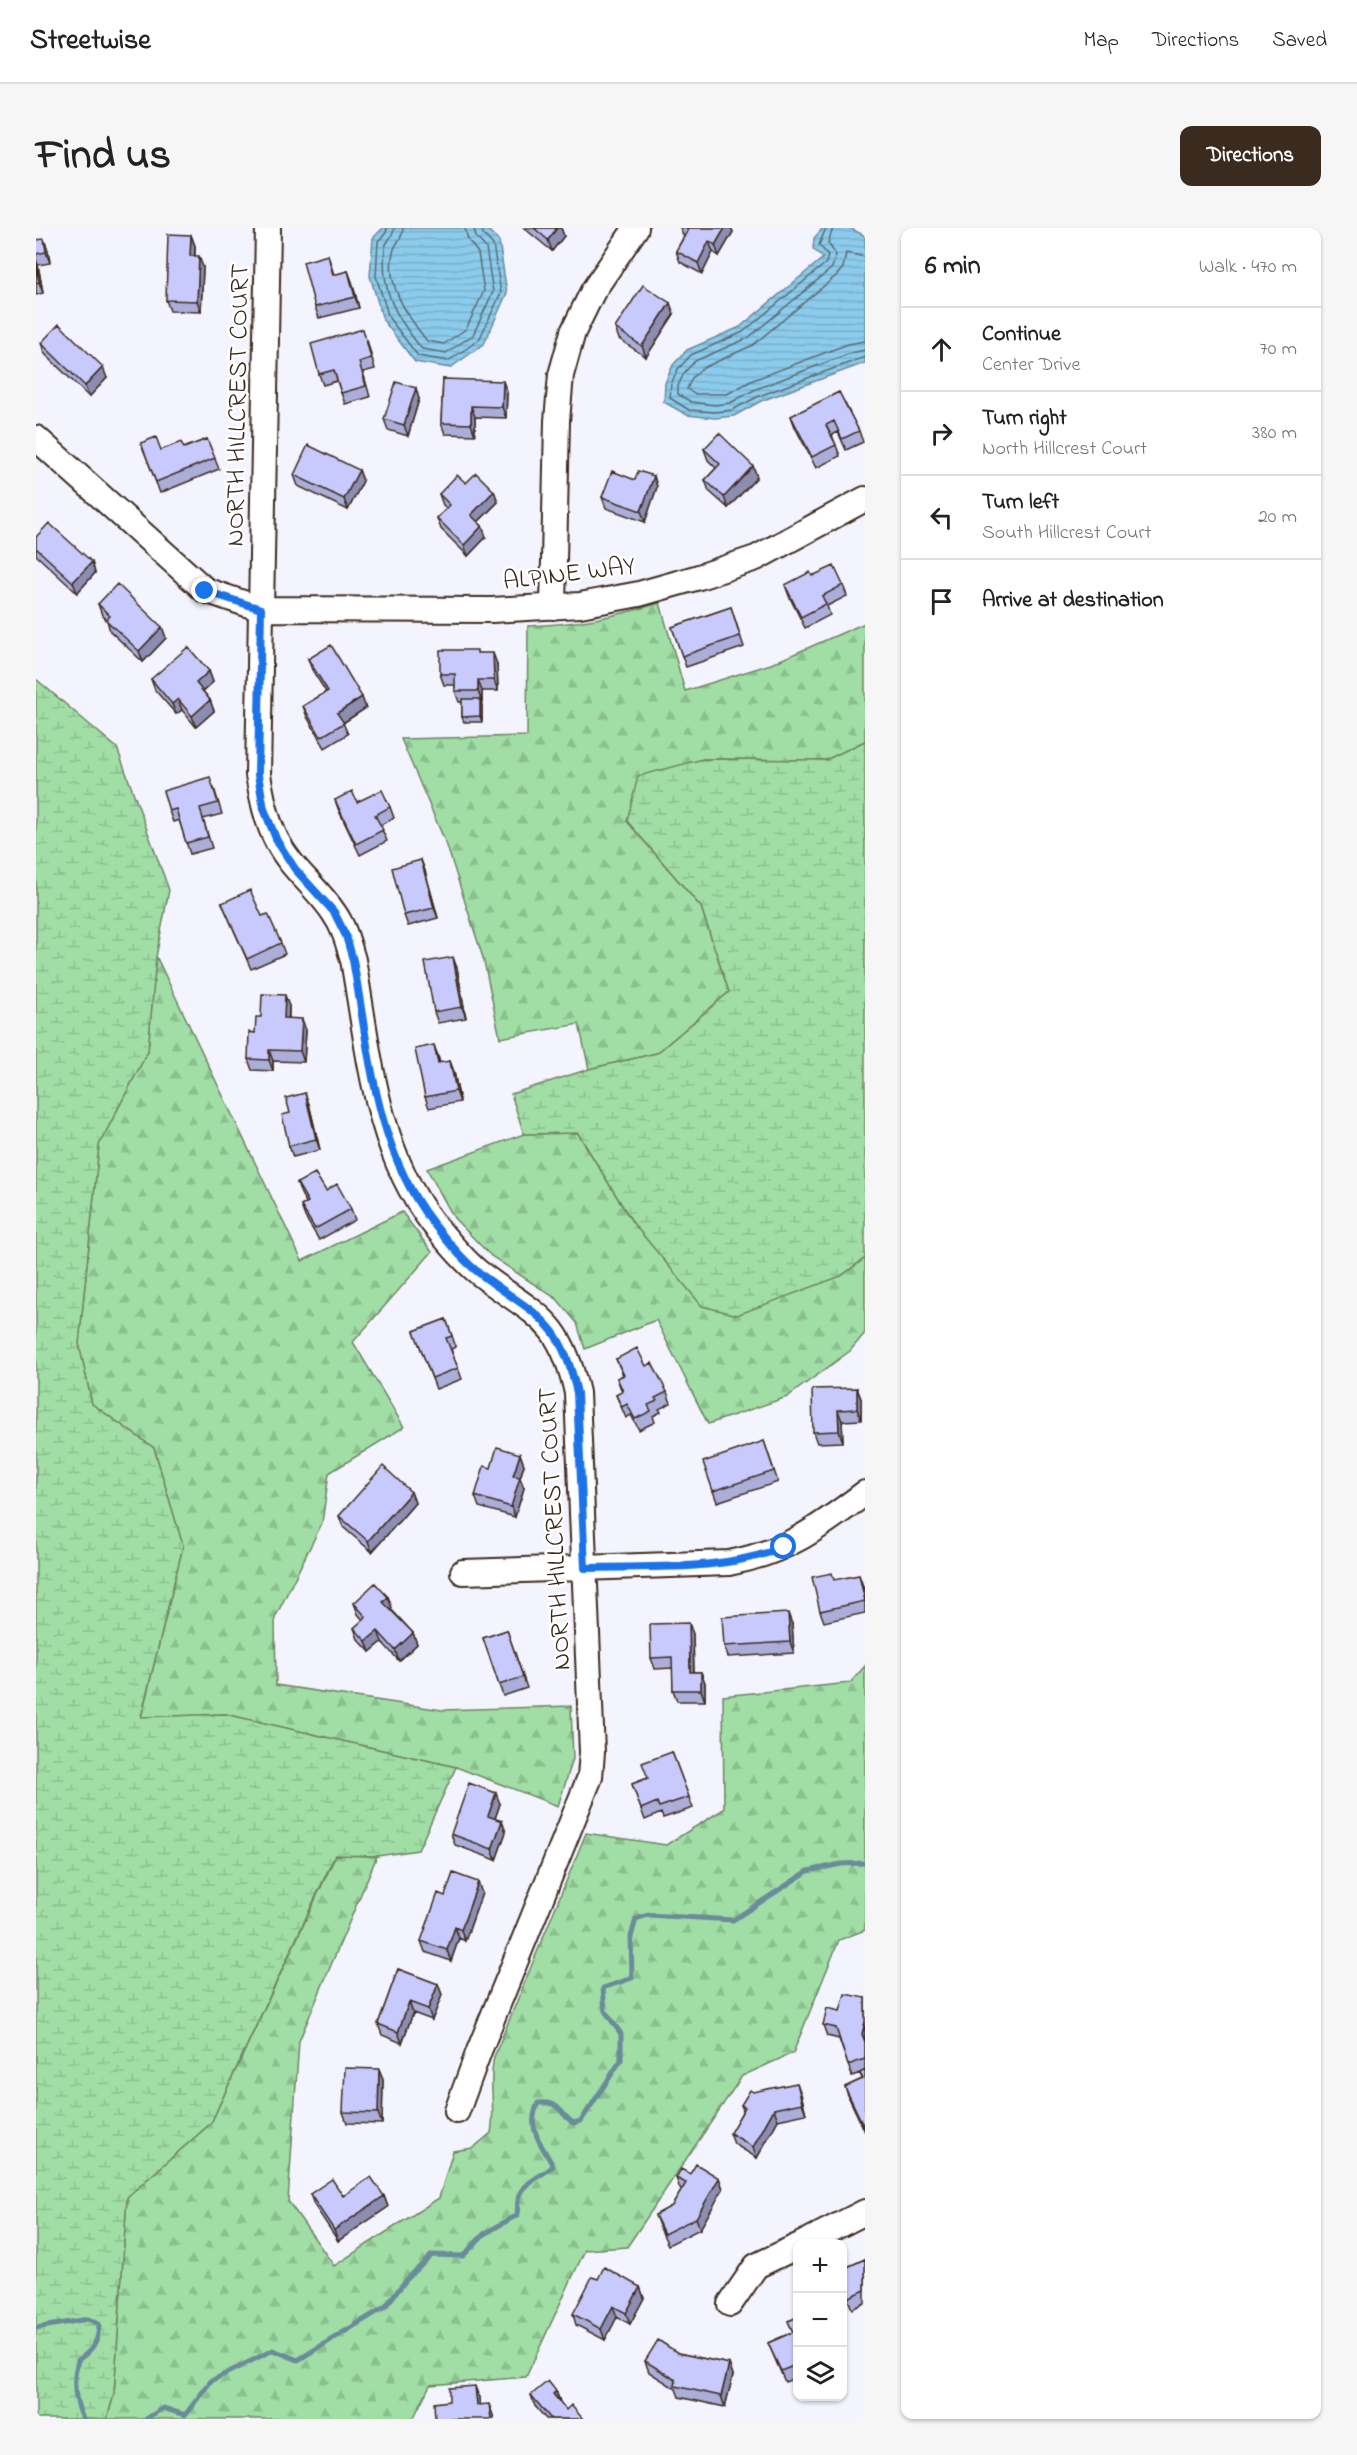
<!DOCTYPE html>
<meta charset="utf-8">
<style>
:root{--surface:#fff;--page:#f6f6f6;--text:#222;--muted:#767676;--line:#e0e0e0;--accent:#3b2a1e}
body{margin:0;font-family:"Indie Flower",sans-serif;background:var(--page);color:var(--text)}
.controls{position:absolute;right:18px;bottom:18px;display:grid;overflow:hidden;border-radius:12px;box-shadow:0 2px 4px #0004}
.controls button{width:54px;height:54px;display:grid;place-items:center;padding:0;border:0;border-bottom:2px solid var(--line);background:var(--surface);color:var(--text);font:30px sans-serif}
.stop{position:absolute;width:18px;height:18px;margin:-14px;border:4px solid #1a73e8;border-radius:50%;background:#fff}
.stop.end{background:#1a73e8;border-color:#fff;box-shadow:0 2px 6px #0008}
.list{margin:0;padding:0;list-style:none}
h2{display:flex;justify-content:space-between;align-items:center;height:78px;margin:0;padding:0 24px;font-size:26px}
h2 small{font-size:20px;font-weight:400;color:var(--muted)}
.list li{display:grid;grid-template-columns:39px 1fr auto;gap:18px;align-items:center;box-sizing:border-box;height:84px;padding:0 24px;border-top:2px solid var(--line)}
.list b{display:block;font-size:22px;white-space:nowrap}
.list p{margin:0;font-size:20px;white-space:nowrap;color:var(--muted)}
.list em{font-size:20px;font-style:normal;color:var(--muted)}
.icon{flex:none;width:33px;height:33px;fill:none;stroke:currentColor;stroke-width:2;stroke-linecap:round;stroke-linejoin:round}
.map{position:relative;flex:none;width:829px;height:2191px;overflow:hidden;border-radius:12px}
header{display:flex;align-items:center;gap:36px;box-sizing:border-box;height:84px;padding:0 30px;background:var(--surface);border-bottom:2px solid var(--line)}
header strong{font-size:28px}
nav{display:flex;gap:33px;margin-inline-start:auto;font-size:21px}
.intro{display:flex;align-items:center;justify-content:space-between;box-sizing:border-box;height:144px;padding:0 36px}
h1{margin:0;font-size:42px}
.button{padding:15px 27px;border-radius:12px;background:var(--accent);color:#fff;font-size:21px;font-weight:700}
main{display:flex;gap:36px;padding:0 36px}
aside{flex:1;background:var(--surface);border-radius:12px;box-shadow:0 2px 4px #0004}
.map>svg:first-child{display:block}
</style>
<header>
<strong>Streetwise</strong>
<nav><a>Map</a><a>Directions</a><a>Saved</a></nav>
</header>
<div class="intro"><h1>Find us</h1><a class="button">Directions</a></div>
<main>
<div class="map">
<svg width="829" height="2191" viewBox="0 0 829 2191">
<defs>
<pattern id="forest-firs" width="22" height="20" patternUnits="userSpaceOnUse" patternTransform="scale(1.5)"><rect width="22" height="20" fill="#a0dea6"/><path d="M5 1l3.5 6h-7zM16 11l3.5 6h-7z" fill="#8bbf8e"/></pattern>
<pattern id="wetland-marsh" width="20" height="14" patternUnits="userSpaceOnUse" patternTransform="scale(1.5)"><rect width="20" height="14" fill="#a0dea6"/><path d="M1 5h8M5 5V1M11 12h8M15 12V8" fill="none" stroke="#8bbf8e"/></pattern>
<pattern id="water-rules" width="6" height="5" patternUnits="userSpaceOnUse" patternTransform="scale(1.5)"><rect width="6" height="5" fill="#8bcbec"/><path d="M0 2.5h6" fill="none" stroke="#79aeca"/></pattern>
</defs>
<rect width="100%" height="100%" fill="#f4f4ff"/>
<filter id="ink" filterUnits="userSpaceOnUse"><feTurbulence type="fractalNoise" baseFrequency=".0167" numOctaves="2"/><feDisplacementMap in="SourceGraphic" scale="12" xChannelSelector="R" yChannelSelector="G"/><feConvolveMatrix kernelMatrix="1 2 1 2 8 2 1 2 1" color-interpolation-filters="sRGB"/></filter>
<g filter="url(#ink)">
<path fill="url(#forest-firs)" stroke="#6e8462" stroke-width="1.5" d="M624,375L649,463L735,436L829,395V513L790,532L667,531L591,593L665,679L693,764L621,825L553,841L543,796L464,810L448,733L411,618L365,511L491,508L492,398C543,396 576,389 624,375Z
M120,728L266,1033L366,984L396,1024L317,1114L368,1199L293,1245L286,1295L239,1390L240,1457L406,1482L535,1478L537,1531L522,1578L420,1539L189,1486L105,1490L147,1318L118,1220L56,1176L43,1116L63,917L112,823Z
M542,905L597,995L805,1048L829,1030V1105L814,1123L751,1169L672,1196L620,1092L549,1121L541,1095L521,1071L455,1028L418,990L391,941L488,906Z
M829,1438V1702L803,1712L757,1825L706,1848L591,2019L549,2022L490,2149L394,2157L377,2191H71L78,2166L91,1969L175,1895L300,1627L341,1628L263,1813L252,1973L298,2038L403,1970L417,1923L437,1920L455,1905C460,1877 452,1857 458,1829L550,1605L630,1617L688,1581L687,1468L814,1455Z"/>
<path fill="url(#wetland-marsh)" stroke="#6e8462" stroke-width="1.5" d="M0,451L81,520L133,662L120,729L112,823L63,917L43,1116L56,1176L118,1220L147,1318L105,1489L189,1486L420,1539L382,1622L341,1628L299,1627L175,1895L91,1969L78,2166L71,2191H0Z
M829,513V1030L805,1048L701,1087L666,1078L597,995L542,905L488,906L475,866L553,841L621,825L693,764L665,679L591,593L602,548L667,531L790,532Z"/>
<path fill="url(#water-rules)" stroke="#6b8b9a" stroke-width="1.5" d="M347,0H450L463,13L471,65L448,116L414,140L379,134L347,92L334,48L337,10Z
M787,0H814L829,8V135L725,173L698,188L679,190L651,187L628,174L629,155L637,137L651,122L704,99L787,30L777,21L778,10Z"/>
<g fill="none" stroke-linecap="round" stroke-linejoin="round">
<path stroke="#5b6a70" stroke-width="1.5" d="M351,0L350,5L342,13L340,48L353,90L382,128L412,133L443,112L465,65L457,17L447,6L446,0
M358,0C358,9 350,12 349,20C344,63 360,89 386,121L410,125L437,107L457,64L450,20L440,9L438,0
M367,0C367,10 361,13 358,21C347,54 372,89 391,113L408,116L430,101L448,63L442,25L432,12L429,0
M790,0L783,17L792,27L790,35L707,104L655,127L642,141L635,156L634,170L653,182L679,184L696,182L723,168L829,129
M797,0L792,15L800,27L796,40L712,110L659,133L648,145L642,158V166L655,174L679,177L694,175L720,161L815,125L829,122
M829,29L810,25L807,40L800,48L717,117L665,141L656,150L651,161L658,166H691L717,152L812,116L829,113"/>
<path stroke="#6b8b9a" stroke-width="5" d="M0,2100L52,2091L63,2096C63,2113 56,2123 42,2132C36,2152 38,2171 47,2191
M110,2191L127,2180L149,2187L175,2153L237,2122L262,2132L349,2079L370,2052L396,2027L427,2028L448,2006L481,1987C482,1981 481,1973 483,1967C489,1953 507,1948 517,1938C505,1915 490,1901 502,1875C525,1873 522,1884 537,1895L545,1893L585,1832V1806L569,1783L567,1760L596,1750L595,1709L600,1691L612,1687L697,1692L772,1643L805,1636L829,1635"/>
<defs>
<path id="minor" d="M232,0L222,547C226,569 230,592 241,613C255,641 281,659 298,685C308,699 312,715 317,732C333,821 339,920 396,994C410,1011 425,1030 442,1044C498,1088 524,1087 541,1165L556,1524L554,1549L443,1823L421,1883
M0,210L169,362L225,381L456,382L544,377L603,366L663,349L720,330L829,271
M517,379L521,193L525,147L537,104L557,63L600,0
M427,1344L693,1335C751,1324 784,1299 829,1265
M766,2016L829,1984
M694,2076L720,2038L762,2018"/>
</defs>
<use href="#minor" stroke="#3b2a1e" stroke-width="28"/>
<use href="#minor" stroke="#fff" stroke-width="24"/>
</g>
<path fill="#acaeda" stroke="#3b2a1e" stroke-width="1.5" d="M488,0H525L528,8L516,23Z
M644,0H695L697,4L683,28L677,24L666,46L644,34L640,23L648,8L647,7Z
M155,7L159,18V28L167,39L165,84L134,83L130,72Z
M0,12L12,22L14,35L2,37L7,65L0,67Z
M292,27L298,47L312,43L316,54L323,80L283,90L279,79Z
M638,86L610,129L583,111L579,100Z
M331,112L339,141L327,144L334,169L309,176L301,153L287,157L283,146Z
M5,115L71,150L53,169L9,126Z
M407,151L471,164L470,190L439,189V207L409,206L405,195Z
M803,164L823,203L827,214L810,222L802,204L796,207L804,228L780,240L759,199L755,188Z
M383,171L372,208L352,202L348,191Z
M171,211L183,241L124,265L105,215L125,222L148,220Z
M668,221L717,238L721,249L692,280L673,263L669,252L680,240L672,232Z
M323,242L327,253L312,282L262,258L258,247Z
M618,248L621,259L609,294L570,280L566,269L599,252Z
M430,255L458,263L462,274L442,294L446,298L450,309L432,328L405,301L401,290L411,281L407,277L403,266Z
M0,309L56,334L59,345L41,365L0,327Z
M776,348L807,357L811,368L791,378L794,387L769,400L753,368L749,357Z
M62,376L126,399L130,410L107,434L74,403L71,392L66,387Z
M695,379L708,419L650,439L636,399Z
M442,425L461,436L462,463H446V474H445L446,477V494H428L426,489V474H423L419,463V457H408L404,446Z
M272,431L330,480L307,495L312,506L289,520L271,489L267,478L290,464L276,442Z
M173,443L177,454L167,463L174,472L178,483L160,499L146,482L140,486L119,462L115,451Z
M178,560L186,586L167,591L176,620L154,626L143,592L137,594L133,583Z
M299,572L321,574L354,579L358,590L344,597L351,613L324,627L303,583Z
M385,632L389,643L402,690L372,698L368,687Z
M186,675L226,688L245,715L249,726L215,741Z
M421,740L430,790L402,795L398,784Z
M253,778V790L270,802L268,834L237,833V843L216,842L212,831L225,789Z
M402,828L404,835L414,833L418,844L424,874L393,880L389,869Z
M273,876L284,922L257,929L253,918L254,885Z
M261,955L290,963L315,981L319,992L283,1012L269,989L265,978L270,975L265,966Z
M410,1091L420,1119L415,1121L426,1151L400,1161L378,1103Z
M580,1131L610,1138L631,1164L635,1175L623,1181L625,1184L617,1188L619,1194L603,1202L595,1187L590,1190L580,1167L586,1164L581,1150L587,1147Z
M821,1160L825,1171V1192L806,1193L807,1214L781,1215L777,1204Z
M728,1213L742,1254L681,1274L677,1263Z
M484,1226L488,1237L484,1250L488,1260L479,1289L443,1279L439,1268L455,1240Z
M375,1264L379,1275L336,1324L307,1299L303,1288Z
M799,1352L827,1358L829,1368V1385L788,1394L784,1383Z
M352,1369L356,1380L355,1381L377,1405L381,1416L363,1433L346,1414L334,1424L322,1411L318,1400L327,1392L322,1386L318,1375Z
M756,1396L758,1425L692,1429L688,1418Z
M471,1402L491,1460L467,1468L447,1410Z
M657,1406L658,1444H665L669,1455V1473H641L637,1462V1440L619,1441L615,1430Z
M636,1524L657,1580L627,1590L625,1585L609,1592L596,1556L612,1550Z
M464,1576L459,1590L470,1604L460,1632L419,1617L415,1606Z
M446,1665L429,1713L423,1710L415,1733L389,1724L385,1713L409,1668Z
M362,1741L402,1756L406,1767L396,1792L377,1785L366,1815L346,1807L342,1796Z
M829,1770V1904L813,1870L809,1859L826,1851L824,1845L816,1848L803,1811L791,1808L787,1797L804,1783Z
M343,1841L347,1852L346,1896L311,1895L307,1884Z
M717,1864L765,1866L770,1886L742,1892L721,1930L698,1916L694,1905L707,1882L705,1877Z
M654,1946L683,1950L687,1961L664,2001L632,2017L623,1998L619,1987L636,1978L646,1962L644,1961L640,1950Z
M274,1966L348,1968L352,1979L302,2013L278,1977Z
M829,2031V2075L816,2081L807,2059V2041Z
M562,2051L604,2059L608,2070L594,2096L581,2089L569,2112L540,2097L537,2086Z
M762,2089V2149L749,2154L732,2115L757,2104L752,2093Z
M642,2125L693,2136L697,2147L689,2179L643,2169L640,2161L613,2144L609,2133Z
M520,2163L524,2174L530,2182L547,2191H510L499,2178L495,2167Z"/>
<path fill="#8c8db1" stroke="#3b2a1e" stroke-width="1.5" d="M521,0H525L528,8L516,23L512,12Z
M689,0H695L697,4L683,28L679,17Z
M155,7L159,18L158,39L154,28Z
M8,11L12,22L14,35L10,24Z
M673,13L677,24L666,46L662,35Z
M163,28L167,39L165,84L161,73Z
M0,31L2,37L7,65L3,54Z
M312,43L316,54L323,80L319,69Z
M634,75L638,86L610,129L606,118Z
M67,139L71,150L53,169L49,158Z
M467,153L471,164L470,190L466,179Z
M380,160L383,171L372,208L368,197Z
M435,178L439,189V207L435,196Z
M717,238L721,249L692,280L688,269Z
M323,242L327,253L312,282L308,271Z
M618,248L621,259L609,294L605,283Z
M458,263L462,274L438,298L435,287Z
M446,298L450,309L432,328L428,317Z
M56,334L59,345L41,365L37,354Z
M126,399L130,410L107,434L103,423Z
M457,425L461,436L462,463L458,452Z
M173,443L177,454L164,466L160,455Z
M442,452L446,463V474L442,463Z
M326,469L330,480L305,496L301,485Z
M142,471L146,482L140,486L136,476Z
M444,471L446,477V494L444,488Z
M174,472L178,483L160,499L156,488Z
M385,632L389,643L402,690L398,680Z
M417,729L421,740L430,790L426,779Z
M249,767L253,778L252,801L248,790Z
M266,791L270,802L268,834L264,823Z
M398,817L402,828L406,846L402,835Z
M233,822L237,833V843L233,832Z
M414,833L418,844L424,874L420,863Z
M269,865L273,876L284,922L280,911Z
M821,1160L825,1171V1192L821,1181Z
M802,1182L806,1193L807,1214L803,1203Z
M484,1226L488,1237L484,1250L488,1260L479,1289L475,1279L477,1248Z
M375,1264L379,1275L336,1324L332,1313Z
M823,1347L827,1358L829,1368V1374Z
M352,1369L356,1380L351,1385L347,1374Z
M752,1385L756,1396L758,1425L754,1414Z
M653,1395L657,1406L658,1455L654,1444Z
M342,1403L346,1414L334,1424L330,1413Z
M377,1405L381,1416L363,1433L359,1422Z
M665,1444L669,1455V1473L665,1462Z
M460,1565L464,1576L456,1599L452,1588Z
M466,1593L470,1604L460,1632L456,1621Z
M442,1654L446,1665L429,1713L425,1702Z
M419,1699L423,1710L415,1733L411,1722Z
M402,1756L406,1767L396,1792L392,1781Z
M373,1774L377,1785L366,1815L362,1804Z
M829,1794V1814L826,1806Z
M343,1841L347,1852L346,1896L342,1885Z
M761,1855L765,1866L770,1886L766,1875Z
M738,1881L742,1892L721,1930L717,1919Z
M683,1950L687,1961L664,2001L660,1990Z
M348,1968L352,1979L302,2013L298,2002Z
M604,2059L608,2070L594,2096L590,2085Z
M577,2078L581,2089L569,2112L565,2101Z
M693,2136L697,2147L689,2179L685,2168Z
M439,2158L443,2169L445,2188L441,2177Z
M520,2163L524,2174L517,2166Z
M453,2176L457,2187L458,2191H455Z"/>
<path fill="#c8cafd" stroke="#3b2a1e" stroke-width="1.5" d="M498,0H521L512,12Z
M649,0H689L679,17L673,13L662,35L640,23L652,2Z
M132,6L155,7L154,28H163L161,73L130,72Z
M8,11L10,24L0,26V12Z
M292,27L297,47L312,43L319,69L279,79L267,34Z
M0,37L3,54L0,55Z
M607,57L634,75L606,118L579,100Z
M23,96L67,139L49,158L5,115Z
M327,101L335,130L323,134L330,158L305,165L298,142L283,146L275,116Z
M407,151L467,153L466,179L435,178V196L405,195Z
M360,154L380,160L368,197L348,191Z
M803,164L823,203L806,211L798,193L790,197L800,217L776,229L755,188Z
M683,205L717,238L688,269L669,252L684,236L668,221Z
M120,209L125,222L145,214L148,220L171,211L179,230L120,254L105,215Z
M272,217L323,242L308,271L258,247Z
M576,243L599,252L602,243L618,248L605,283L566,269Z
M440,245L458,263L435,287L446,298L428,317L401,290L414,277L403,266L421,247L430,255Z
M13,295L56,334L37,354L0,320V309Z
M798,338L807,357L786,368L790,376L765,389L749,357L774,344L776,348Z
M81,356L126,399L103,423L70,392L74,388L62,376Z
M695,379L704,408L646,428L636,399Z
M295,417L326,469L301,485L308,495L285,509L267,478L292,463L272,431Z
M152,419L173,443L160,455L174,472L156,488L142,471L136,476L115,451Z
M404,422H441V425H457L458,452H442V463H419V446H404Z
M426,471H444V488L426,489Z
M174,549L182,575L164,580L172,609L150,615L140,581L133,583L127,563Z
M346,562L354,579L339,587L347,602L320,616L299,572L316,563L321,574Z
M385,632L398,680L368,687L356,640Z
M214,662L226,688L232,686L245,715L211,731L186,675Z
M417,729L426,779L398,784L389,734Z
M226,766L249,767L248,790L266,791L264,823L233,822V832L212,831L213,804L219,805L220,789H225Z
M398,817L402,835L414,833L420,863L389,869L379,821Z
M269,865L280,911L253,918L246,887L254,885L250,870Z
M279,945L290,963L301,956L315,981L279,1001L265,978L272,974L261,955Z
M410,1091L416,1108L410,1110L422,1140L396,1150L378,1103Z
M601,1120L610,1138L616,1135L631,1164L619,1170L621,1173L612,1177L615,1183L599,1191L591,1176L586,1179L580,1167L587,1163L581,1150L588,1147L580,1131Z
M821,1160V1181L802,1182L803,1203L777,1204L776,1161Z
M728,1213L738,1243L677,1263L667,1234Z
M461,1219L484,1226L477,1248L484,1249L475,1279L439,1268L448,1238L455,1240Z
M347,1238L375,1264L332,1313L303,1288Z
M796,1345L798,1352L823,1347L829,1373L784,1383L776,1349Z
M339,1355L352,1369L347,1374L377,1405L359,1422L342,1403L330,1413L318,1400L330,1389L318,1375Z
M752,1385L754,1414L688,1418L686,1389Z
M653,1395L654,1444H665V1462H637L636,1429L615,1430L614,1396Z
M471,1402L487,1449L463,1457L447,1410Z
M636,1524L653,1569L623,1579L621,1574L605,1581L596,1556L612,1550L606,1535Z
M433,1555L460,1565L452,1588L466,1593L456,1621L415,1606Z
M417,1645L442,1654L425,1702L419,1699L411,1722L385,1713L402,1665L409,1668Z
M362,1741L402,1756L392,1781L373,1774L362,1804L342,1796Z
M809,1766L829,1770V1794L826,1806L829,1814V1831L812,1837L800,1800L787,1797L791,1780L804,1783Z
M309,1840L343,1841L342,1885L307,1884Z
M829,1842V1901L809,1859L827,1851L824,1845Z
M761,1855L766,1875L738,1881L717,1919L694,1905L709,1879L705,1877L714,1862L717,1864Z
M660,1936L683,1950L660,1990L628,2006L619,1987L636,1978L650,1955L640,1950L645,1941L654,1946Z
M335,1949L348,1968L298,2002L274,1966L296,1951L307,1968Z
M829,2031V2062L812,2070L807,2057V2041Z
M568,2039L604,2059L590,2085L577,2078L565,2101L537,2086L556,2049L562,2051Z
M762,2089V2136L745,2143L732,2115L757,2104L752,2093Z
M622,2112L642,2125L693,2136L685,2168L639,2158L640,2152L609,2133Z
M512,2153L520,2163L517,2166L530,2182L535,2177L547,2191H515L495,2167Z
M439,2158L441,2177L453,2176L455,2191H399L398,2175L413,2173V2160Z"/>
</g>
<g fill="none" stroke-linecap="round" stroke-linejoin="round" filter="url(#ink)">
<path stroke="#1a73e8" stroke-width="8" d="M169,363L225,381L222,547L228,581L241,613L259,641L298,684L310,708L317,732C333,821 339,920 396,994C410,1011 425,1031 442,1044C498,1088 524,1087 541,1165L549,1340C614,1338 687,1344 748,1319"/>
</g>
<g text-anchor="middle" stroke-width="5" stroke-linejoin="round" paint-order="stroke">
<g font-size="26" fill="#3b2a1e" stroke="#fff">
<text transform="translate(200 177) rotate(-89)" y="9">NORTH HILLCREST COURT</text>
<text transform="translate(533 344) rotate(-7)" y="9">ALPINE WAY</text>
<text transform="translate(517 1301) rotate(-93)" y="9">NORTH HILLCREST COURT</text>
</g>
</g>
</svg>
<div class="controls">
<button>+</button>
<button>−</button>
<button><svg class="icon" aria-label="layers" viewBox="0 0 24 24"><path d="M12 4l9 5-9 5-9-5zM3 14l9 5 9-5"/></svg></button>
</div>
<div class="stop" style="left:748px;top:1319px"></div>
<div class="stop end" style="left:169px;top:363px"></div>
</div>
<aside>
<h2>6 min<small>Walk · 470 m</small></h2>
<ul class="list">
<li><svg class="icon" aria-label="ahead" viewBox="0 0 24 24"><path d="M12 20V5M6 11l6-6 6 6"/></svg><div><b>Continue</b><p>Center Drive</p></div><em>70 m</em></li>
<li><svg class="icon" aria-label="right" viewBox="0 0 24 24"><path d="M7 20v-9h11M14 6l5 5-5 5"/></svg><div><b>Turn right</b><p>North Hillcrest Court</p></div><em>380 m</em></li>
<li><svg class="icon" aria-label="left" viewBox="0 0 24 24"><path d="M17 20v-9H6M10 6l-5 5 5 5"/></svg><div><b>Turn left</b><p>South Hillcrest Court</p></div><em>20 m</em></li>
<li><svg class="icon" aria-label="arrive" viewBox="0 0 24 24"><path d="M6 21V4h12l-3 4 3 4H6"/></svg><div><b>Arrive at destination</b></div></li>
</ul>
</aside>
</main>
